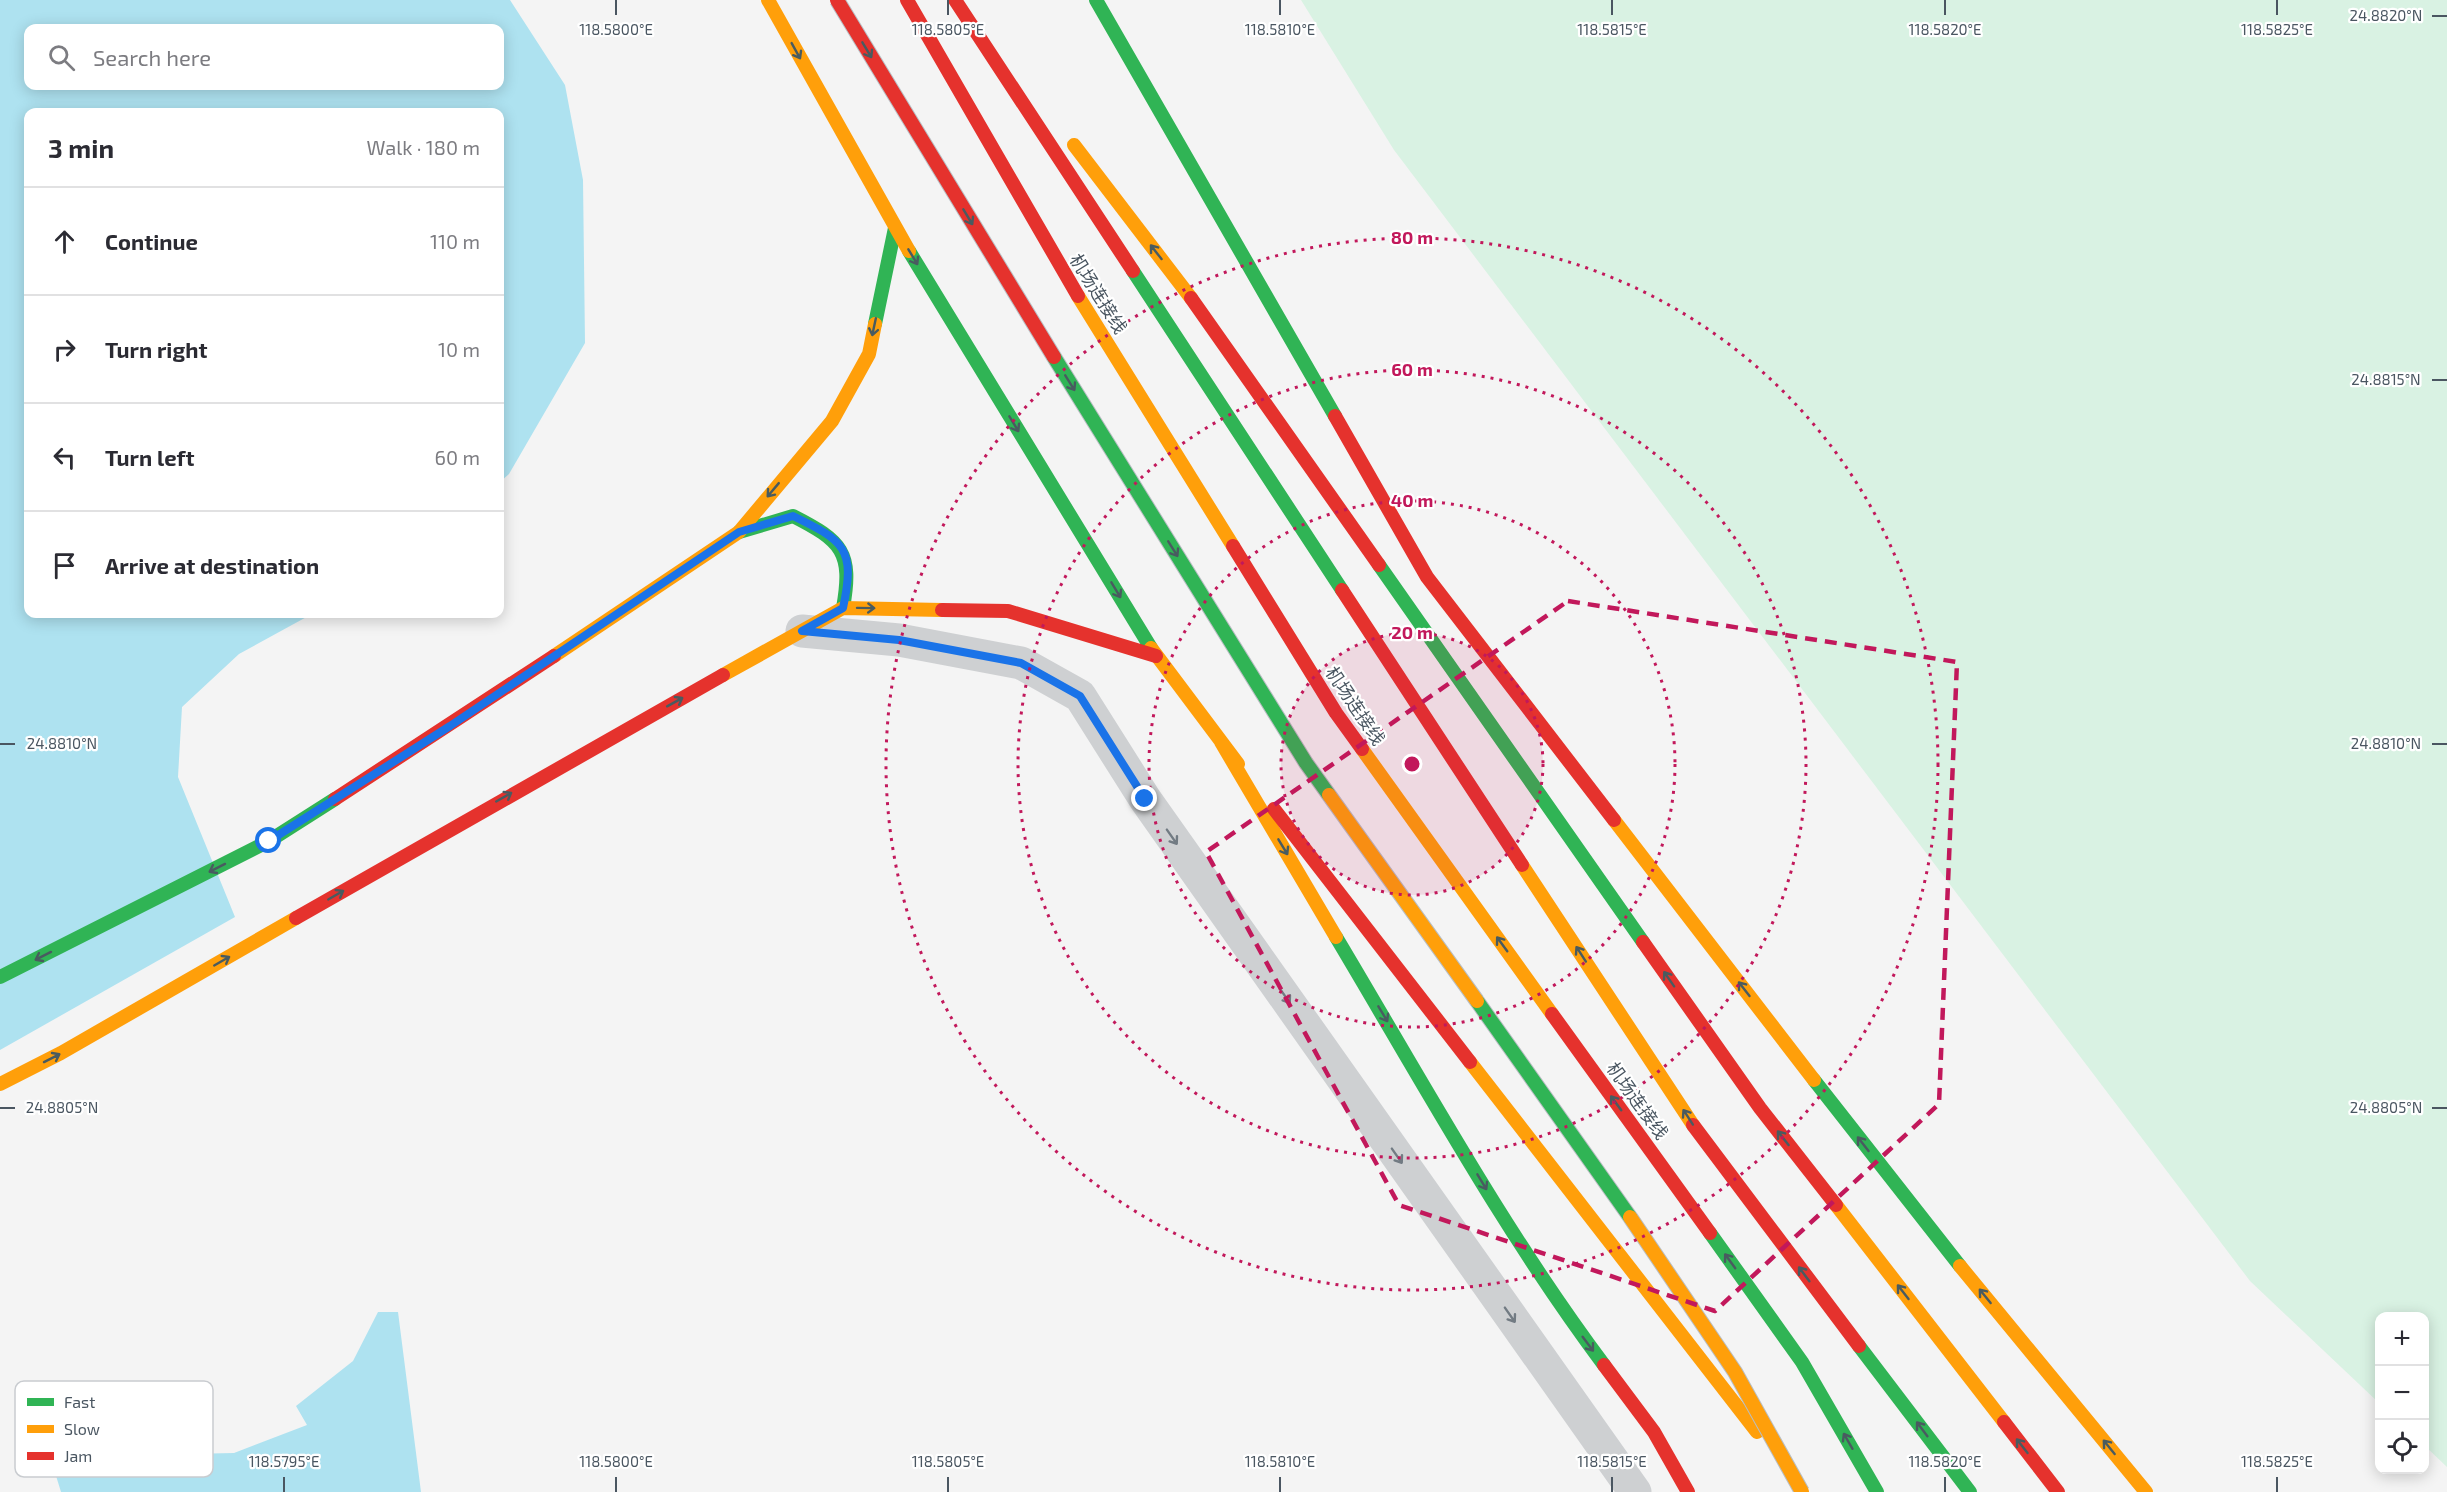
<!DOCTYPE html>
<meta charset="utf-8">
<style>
:root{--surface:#fff;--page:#f2f2f3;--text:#2b2b33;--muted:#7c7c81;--line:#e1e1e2}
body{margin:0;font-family:"Exo 2","Noto Sans SC",sans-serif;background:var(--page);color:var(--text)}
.controls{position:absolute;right:18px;bottom:18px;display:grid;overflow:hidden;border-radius:12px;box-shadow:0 3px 15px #0003}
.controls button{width:54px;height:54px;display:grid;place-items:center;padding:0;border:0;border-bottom:2px solid var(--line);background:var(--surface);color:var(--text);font:30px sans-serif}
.stop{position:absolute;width:18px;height:18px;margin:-14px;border:4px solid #1a73e8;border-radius:50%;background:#fff}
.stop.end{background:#1a73e8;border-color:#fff;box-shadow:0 2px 6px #0008}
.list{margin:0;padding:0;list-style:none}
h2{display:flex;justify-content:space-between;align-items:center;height:78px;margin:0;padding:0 24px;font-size:26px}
h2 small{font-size:20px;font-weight:400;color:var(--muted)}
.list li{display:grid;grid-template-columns:39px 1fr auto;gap:18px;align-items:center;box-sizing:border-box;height:108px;padding:0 24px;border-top:2px solid var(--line)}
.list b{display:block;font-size:22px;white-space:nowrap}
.list em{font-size:20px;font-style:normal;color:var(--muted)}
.icon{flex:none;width:33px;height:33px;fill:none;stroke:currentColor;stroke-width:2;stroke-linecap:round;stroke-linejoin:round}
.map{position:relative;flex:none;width:2447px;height:1492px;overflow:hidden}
.search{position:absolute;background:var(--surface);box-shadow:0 3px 15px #0003;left:24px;top:24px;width:480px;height:66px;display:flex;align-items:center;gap:15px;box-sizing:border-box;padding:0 21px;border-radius:12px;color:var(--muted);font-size:22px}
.panel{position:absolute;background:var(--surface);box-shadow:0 3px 15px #0003;left:24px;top:108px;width:480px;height:510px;border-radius:12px}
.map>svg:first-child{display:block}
</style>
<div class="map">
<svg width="2447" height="1492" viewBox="0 0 2447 1492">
<rect width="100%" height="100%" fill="#f4f4f4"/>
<path fill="#d9f2e3" d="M1301,0H2447V1467L2425,1446L2424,1316H2380L2379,1403L2250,1281L1394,150Z"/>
<path fill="#aee2f0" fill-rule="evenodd" d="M0,0H510L565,85L583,180L585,343L509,474L500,482V112H28V614H312L239,654L182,707L178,777L235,917L0,1050ZM28,28H500V86H28Z
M378,1312H398L421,1492H61L45,1440L74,1431L84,1417L109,1431L151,1435L153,1451L187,1454L234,1453L307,1425L296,1406L353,1361Z"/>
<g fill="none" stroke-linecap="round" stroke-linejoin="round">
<path stroke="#ced0d2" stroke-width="33" d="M802,631L899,640L1021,663L1080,696L1145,799L1635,1492"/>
<path stroke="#30b455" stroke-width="14" d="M1096,0L1335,416
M909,251L1151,648
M1133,271L1342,590
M875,324L895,228
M739,532L793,516C842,541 853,552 843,608
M1379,565L1643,942
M1336,937C1422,1081 1503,1230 1604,1365
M0,977L269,841L335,799
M1814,1080L1960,1266
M1710,1233L1802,1362L1877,1492
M1859,1346L1970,1492"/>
<path stroke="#ff9f0a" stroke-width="14" d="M768,0L909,251
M1074,145L1191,298
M1078,296L1233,546
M1151,648L1238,764
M554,656L739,532L832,421L869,354L875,324
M723,675L843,608L942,610
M1221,742L1336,937
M1362,749L1552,1014
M1614,820L1814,1080
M1522,865L1693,1125
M1470,1062L1757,1432
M0,1084L61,1053L296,918
M1836,1205L2004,1422
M1960,1266L2146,1492"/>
<path stroke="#e5322d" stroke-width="14" d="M907,0L1078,296
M955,0L1133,271
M1191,298L1379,565
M1335,416L1427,577L1614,820
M1233,546L1336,713L1362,749
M1342,590L1522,865
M942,610L1008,611L1156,656
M335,799L554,656
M1274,809L1470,1062
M296,918L723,675
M1643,942L1760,1108L1836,1205
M1552,1014L1710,1233
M1693,1125L1859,1346
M1604,1365L1654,1432L1688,1492
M2004,1422L2058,1492"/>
<defs>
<path id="fast-bridge" d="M1054,357L1306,763L1329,795
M1477,1001L1630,1217"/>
<path id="slow-bridge" d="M1329,795L1477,1001
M1630,1217L1735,1372L1802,1492"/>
<path id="jam-bridge" d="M837,0L1054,357"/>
</defs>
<use href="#fast-bridge" stroke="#b9bec3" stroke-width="16" stroke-linecap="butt"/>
<use href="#slow-bridge" stroke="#b9bec3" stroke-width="16" stroke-linecap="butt"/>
<use href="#jam-bridge" stroke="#b9bec3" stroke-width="16" stroke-linecap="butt"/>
<use href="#fast-bridge" stroke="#30b455" stroke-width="14"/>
<use href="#slow-bridge" stroke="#ff9f0a" stroke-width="14"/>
<use href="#jam-bridge" stroke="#e5322d" stroke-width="14"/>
</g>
<defs><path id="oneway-shaft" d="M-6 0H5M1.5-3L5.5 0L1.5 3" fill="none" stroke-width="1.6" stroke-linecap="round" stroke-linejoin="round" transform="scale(1.5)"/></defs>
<g stroke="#495b60">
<use href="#oneway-shaft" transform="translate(867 50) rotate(59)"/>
<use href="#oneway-shaft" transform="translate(796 51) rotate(61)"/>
<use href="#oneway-shaft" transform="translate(968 217) rotate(59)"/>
<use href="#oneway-shaft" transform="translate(1156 252) rotate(-128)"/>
<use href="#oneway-shaft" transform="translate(913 257) rotate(59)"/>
<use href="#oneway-shaft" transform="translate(874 327) rotate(102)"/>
<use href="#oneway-shaft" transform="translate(1070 383) rotate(58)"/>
<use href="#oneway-shaft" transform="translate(1014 424) rotate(59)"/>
<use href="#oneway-shaft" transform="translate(773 490) rotate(130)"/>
<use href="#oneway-shaft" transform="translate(1173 549) rotate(58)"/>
<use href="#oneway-shaft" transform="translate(1116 590) rotate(59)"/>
<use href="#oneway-shaft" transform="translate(866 608) rotate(1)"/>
<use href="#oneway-shaft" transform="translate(675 702) rotate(-29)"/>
<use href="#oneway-shaft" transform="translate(504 797) rotate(-30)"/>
<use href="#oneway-shaft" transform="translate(1283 847) rotate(59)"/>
<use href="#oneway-shaft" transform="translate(217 868) rotate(153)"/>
<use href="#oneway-shaft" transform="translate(336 895) rotate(-30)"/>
<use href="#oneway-shaft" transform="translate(1502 944) rotate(-126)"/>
<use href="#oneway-shaft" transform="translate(1581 954) rotate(-123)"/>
<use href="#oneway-shaft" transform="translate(43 956) rotate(153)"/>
<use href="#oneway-shaft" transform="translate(222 961) rotate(-30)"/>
<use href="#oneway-shaft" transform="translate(1669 979) rotate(-125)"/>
<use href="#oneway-shaft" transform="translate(1744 989) rotate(-128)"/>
<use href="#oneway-shaft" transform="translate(1383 1014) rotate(59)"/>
<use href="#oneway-shaft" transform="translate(52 1058) rotate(-27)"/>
<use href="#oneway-shaft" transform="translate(1616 1103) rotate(-126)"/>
<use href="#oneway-shaft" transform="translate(1688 1117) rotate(-123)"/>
<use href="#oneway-shaft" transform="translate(1783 1138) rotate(-128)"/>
<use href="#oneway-shaft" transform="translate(1863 1144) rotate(-128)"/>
<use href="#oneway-shaft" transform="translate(1482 1182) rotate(59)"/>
<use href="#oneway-shaft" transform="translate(1730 1261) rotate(-126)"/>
<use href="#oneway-shaft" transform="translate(1804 1274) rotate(-127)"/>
<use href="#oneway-shaft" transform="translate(1903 1292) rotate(-128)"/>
<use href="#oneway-shaft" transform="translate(1985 1296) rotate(-129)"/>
<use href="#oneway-shaft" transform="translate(1588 1344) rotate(53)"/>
<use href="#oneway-shaft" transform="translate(1922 1429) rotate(-127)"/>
<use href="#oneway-shaft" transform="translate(1848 1441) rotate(-120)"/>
<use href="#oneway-shaft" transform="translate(2022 1446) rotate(-128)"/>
<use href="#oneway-shaft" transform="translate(2109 1447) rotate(-129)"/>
</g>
<g stroke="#727b83">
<use href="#oneway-shaft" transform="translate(1172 837) rotate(55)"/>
<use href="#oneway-shaft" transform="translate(1285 996) rotate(55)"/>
<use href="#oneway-shaft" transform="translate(1397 1156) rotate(55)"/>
<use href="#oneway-shaft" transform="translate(1510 1315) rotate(55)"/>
</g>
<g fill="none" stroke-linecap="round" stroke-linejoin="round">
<path stroke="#1a73e8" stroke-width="8" d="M269,841L450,726L739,532L793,516C844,541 856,548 843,608L802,631L899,640L1021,663L1080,696L1145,799"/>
</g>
<path fill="none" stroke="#c2185b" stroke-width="4.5" stroke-dasharray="12 8" stroke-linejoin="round" d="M1568,601L1957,662L1939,1104L1715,1311L1399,1205L1206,852Z"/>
<path fill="none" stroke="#4a5661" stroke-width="2" d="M616,0V15M948,0V15M1280,0V15M1612,0V15M1945,0V15M2277,0V15M2432,16H2447M2432,380H2447M0,744H15M2432,744H2447M0,1108H15M2432,1108H2447M284,1477V1492M616,1477V1492M948,1477V1492M1280,1477V1492M1612,1477V1492M1945,1477V1492M2277,1477V1492"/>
<circle cx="1412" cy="764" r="131" fill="#c2185b" fill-opacity=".12"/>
<g fill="none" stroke="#c2185b" stroke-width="3" stroke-dasharray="3 6">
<circle cx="1412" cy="764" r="131"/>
<circle cx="1412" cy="764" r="263"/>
<circle cx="1412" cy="764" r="394"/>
<circle cx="1412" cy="764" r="526"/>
</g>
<g text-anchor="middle" stroke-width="4.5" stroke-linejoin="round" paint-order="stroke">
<g font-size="18" fill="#4a5661" stroke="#fff">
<text transform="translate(1098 294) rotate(58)" y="6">机场连接线</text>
<text transform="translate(1355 706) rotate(56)" y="6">机场连接线</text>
<text transform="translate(1637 1101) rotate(54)" y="6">机场连接线</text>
</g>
</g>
<rect x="15" y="1381" width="198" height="96" rx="9" fill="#fff" stroke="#c9ccd0" stroke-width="1.5"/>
<rect x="27" y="1398" width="27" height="8" fill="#30b455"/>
<rect x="27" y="1425" width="27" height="8" fill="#ff9f0a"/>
<rect x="27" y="1452" width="27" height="8" fill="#e5322d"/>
<g font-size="16" fill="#4a5661">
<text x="64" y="1408">Fast</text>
<text x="64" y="1435">Slow</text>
<text x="64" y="1462">Jam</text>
</g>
<g font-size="15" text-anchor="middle" fill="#4a5661" stroke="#fff" stroke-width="4.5" stroke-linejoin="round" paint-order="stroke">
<text x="2386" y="21">24.8820°N</text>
<text x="616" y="35">118.5800°E</text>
<text x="948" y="35">118.5805°E</text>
<text x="1280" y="35">118.5810°E</text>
<text x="1612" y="35">118.5815°E</text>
<text x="1945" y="35">118.5820°E</text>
<text x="2277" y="35">118.5825°E</text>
<text x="2386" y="385">24.8815°N</text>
<text x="62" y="749">24.8810°N</text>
<text x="2386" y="749">24.8810°N</text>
<text x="62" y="1113">24.8805°N</text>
<text x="2386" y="1113">24.8805°N</text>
<text x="284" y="1467">118.5795°E</text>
<text x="616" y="1467">118.5800°E</text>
<text x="948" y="1467">118.5805°E</text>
<text x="1280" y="1467">118.5810°E</text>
<text x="1612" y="1467">118.5815°E</text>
<text x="1945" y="1467">118.5820°E</text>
<text x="2277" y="1467">118.5825°E</text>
</g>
<circle cx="1412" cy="764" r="9" fill="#c2185b" stroke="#fff" stroke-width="3"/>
<g font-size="18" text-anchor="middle" font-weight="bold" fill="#c2185b" stroke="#fff" stroke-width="4.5" stroke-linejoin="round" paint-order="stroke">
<text x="1412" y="244">80 m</text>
<text x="1412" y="376">60 m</text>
<text x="1412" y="507">40 m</text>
<text x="1412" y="639">20 m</text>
</g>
</svg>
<div class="controls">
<button>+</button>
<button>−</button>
<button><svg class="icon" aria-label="locate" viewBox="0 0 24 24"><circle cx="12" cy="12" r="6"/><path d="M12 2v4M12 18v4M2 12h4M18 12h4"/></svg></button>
</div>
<div class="stop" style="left:269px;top:841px"></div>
<div class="stop end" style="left:1145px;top:799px"></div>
<div class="search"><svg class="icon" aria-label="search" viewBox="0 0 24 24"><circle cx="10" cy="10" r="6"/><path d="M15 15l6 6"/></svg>Search here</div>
<section class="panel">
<h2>3 min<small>Walk · 180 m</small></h2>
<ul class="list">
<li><svg class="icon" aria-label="ahead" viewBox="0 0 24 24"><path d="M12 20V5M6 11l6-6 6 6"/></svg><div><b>Continue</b></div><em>110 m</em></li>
<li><svg class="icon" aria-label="right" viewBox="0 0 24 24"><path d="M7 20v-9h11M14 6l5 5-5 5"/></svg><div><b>Turn right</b></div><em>10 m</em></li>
<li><svg class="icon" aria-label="left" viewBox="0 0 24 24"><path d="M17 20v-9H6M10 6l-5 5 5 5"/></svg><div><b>Turn left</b></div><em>60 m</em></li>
<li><svg class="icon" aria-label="arrive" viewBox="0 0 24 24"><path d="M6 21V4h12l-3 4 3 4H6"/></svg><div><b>Arrive at destination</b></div></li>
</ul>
</section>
</div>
